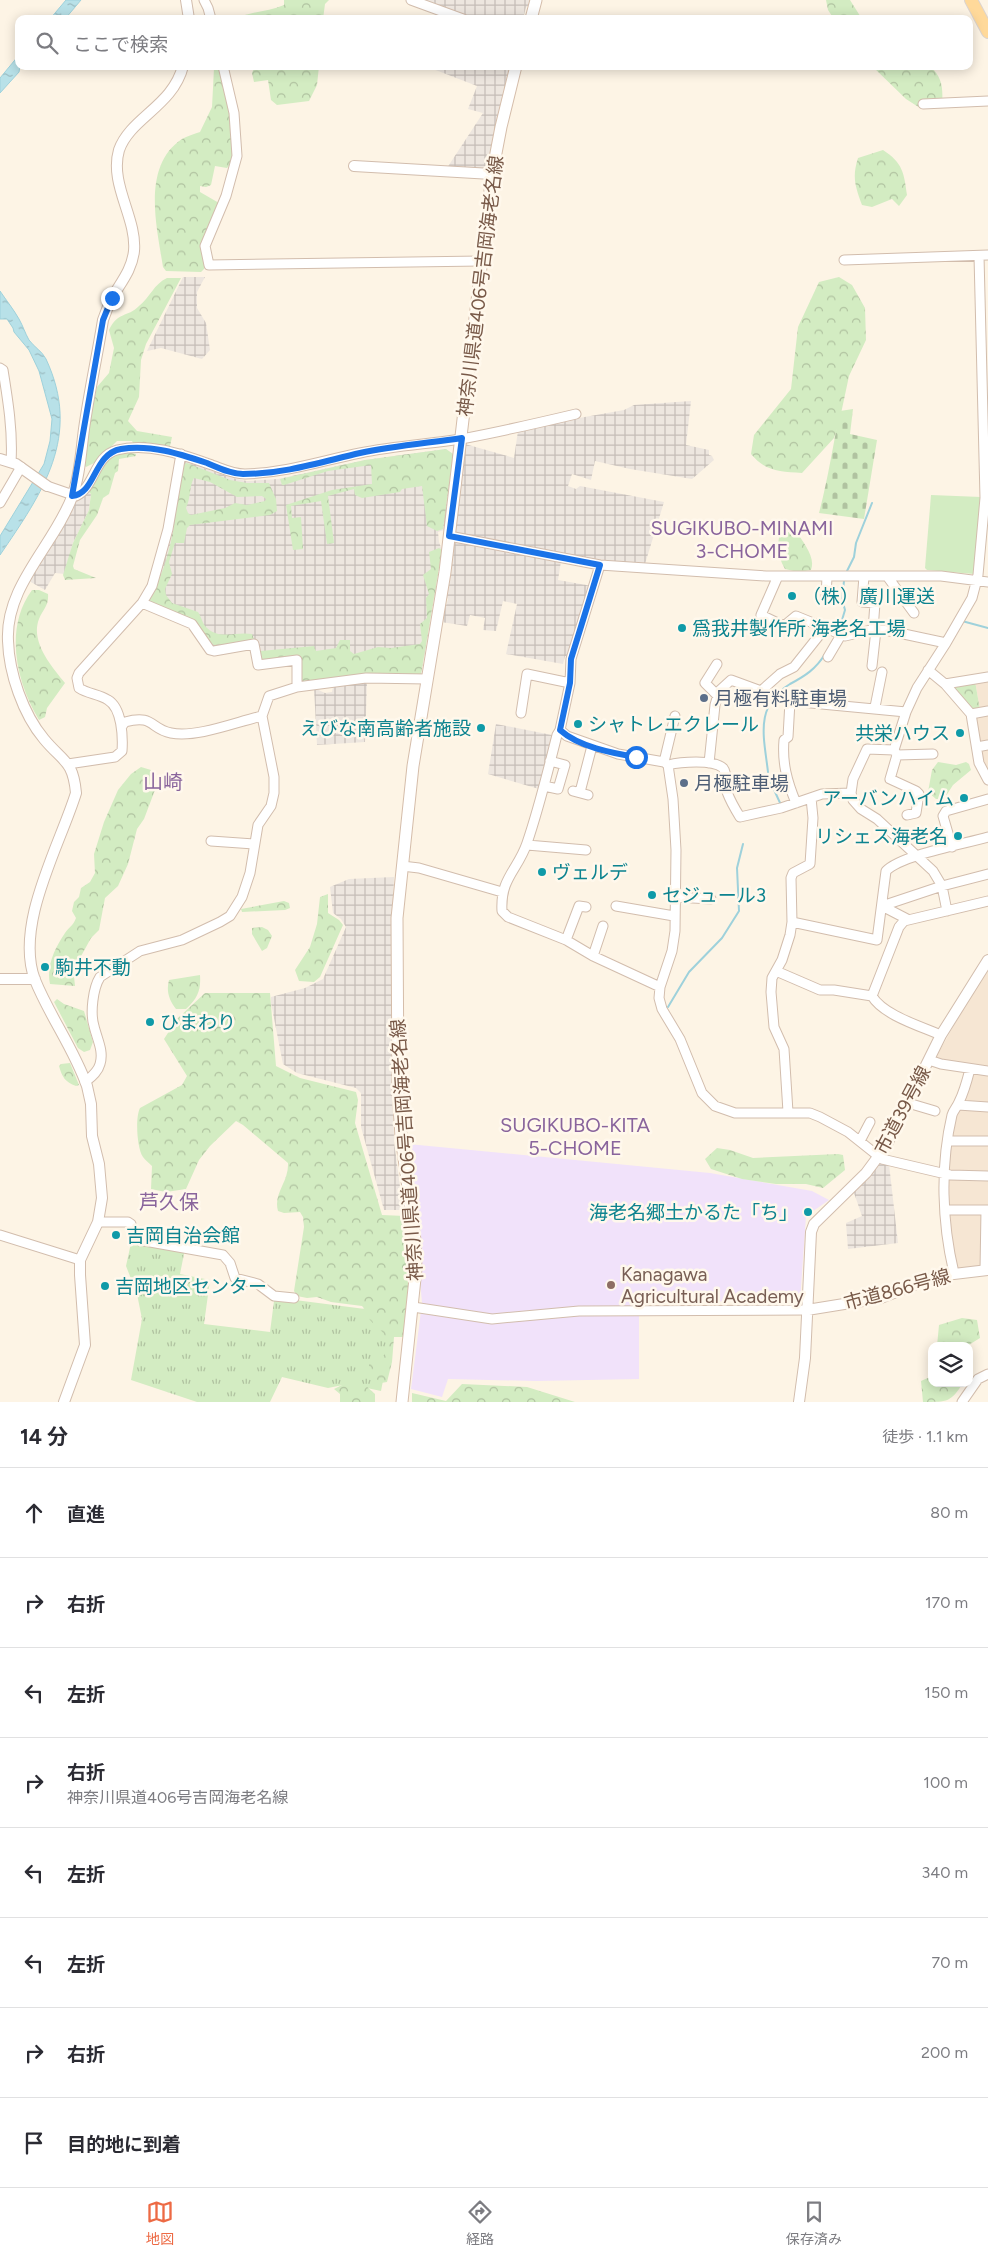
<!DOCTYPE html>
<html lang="ja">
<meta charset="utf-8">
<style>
:root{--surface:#fff;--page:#f7f7f7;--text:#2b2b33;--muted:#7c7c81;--line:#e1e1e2;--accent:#ed6a44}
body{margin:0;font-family:Figtree,"Noto Sans JP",sans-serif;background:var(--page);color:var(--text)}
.controls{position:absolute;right:15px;bottom:15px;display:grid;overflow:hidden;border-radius:10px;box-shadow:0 2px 12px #0003}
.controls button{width:45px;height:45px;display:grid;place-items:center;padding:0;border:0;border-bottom:1px solid var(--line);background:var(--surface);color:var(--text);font:25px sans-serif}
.stop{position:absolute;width:15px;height:15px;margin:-11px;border:4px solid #1a73e8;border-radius:50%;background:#fff}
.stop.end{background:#1a73e8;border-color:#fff;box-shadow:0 1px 5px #0008}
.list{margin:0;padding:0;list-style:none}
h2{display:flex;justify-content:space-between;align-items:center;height:65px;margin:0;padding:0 20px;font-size:21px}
h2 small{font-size:16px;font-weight:400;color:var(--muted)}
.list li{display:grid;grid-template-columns:32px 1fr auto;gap:15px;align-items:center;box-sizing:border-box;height:90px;padding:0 20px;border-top:1px solid var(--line)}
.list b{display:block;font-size:19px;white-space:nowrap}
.list p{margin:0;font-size:16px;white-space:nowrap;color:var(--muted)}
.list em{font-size:16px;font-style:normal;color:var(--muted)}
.icon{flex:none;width:28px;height:28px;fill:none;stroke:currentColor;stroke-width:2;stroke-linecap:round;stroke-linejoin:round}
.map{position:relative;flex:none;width:988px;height:1402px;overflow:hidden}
.search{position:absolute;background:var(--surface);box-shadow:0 2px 12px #0003;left:15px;right:15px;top:15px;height:55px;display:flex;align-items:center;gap:12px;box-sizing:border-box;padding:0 18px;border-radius:10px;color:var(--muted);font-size:19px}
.sheet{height:785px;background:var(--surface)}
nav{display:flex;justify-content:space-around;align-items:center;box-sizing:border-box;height:70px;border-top:1px solid var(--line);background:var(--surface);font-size:14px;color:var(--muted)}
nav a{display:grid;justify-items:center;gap:2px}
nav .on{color:var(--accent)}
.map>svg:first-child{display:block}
</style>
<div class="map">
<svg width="988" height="1402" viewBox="0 0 988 1402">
<defs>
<pattern id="industrial-grid" width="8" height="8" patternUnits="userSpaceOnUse" patternTransform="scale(1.25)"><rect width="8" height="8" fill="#ede6df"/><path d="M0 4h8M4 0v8" fill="none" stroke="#c5bdb7"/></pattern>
<pattern id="grass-tufts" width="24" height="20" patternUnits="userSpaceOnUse" patternTransform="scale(1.25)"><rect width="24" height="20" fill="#d3ecc2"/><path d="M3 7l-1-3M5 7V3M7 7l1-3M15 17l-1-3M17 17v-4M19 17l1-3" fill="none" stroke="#b0c2a0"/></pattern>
<pattern id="forest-crowns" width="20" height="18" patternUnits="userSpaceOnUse" patternTransform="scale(1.25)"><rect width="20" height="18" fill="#d3ecc2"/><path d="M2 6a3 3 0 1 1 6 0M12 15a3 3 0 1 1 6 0" fill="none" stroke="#b0c2a0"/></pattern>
<pattern id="cemetery-stones" width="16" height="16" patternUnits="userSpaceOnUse" patternTransform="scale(1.25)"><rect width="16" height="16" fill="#d3ecc2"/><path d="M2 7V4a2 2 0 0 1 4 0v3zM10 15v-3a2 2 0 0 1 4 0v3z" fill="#b0c2a0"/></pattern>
<pattern id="water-ripples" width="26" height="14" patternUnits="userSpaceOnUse" patternTransform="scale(1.25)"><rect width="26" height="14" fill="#b8e1e8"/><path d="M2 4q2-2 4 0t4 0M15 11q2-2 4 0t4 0" fill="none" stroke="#9ab9be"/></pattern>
</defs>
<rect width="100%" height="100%" fill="#fdf4e5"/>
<path fill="#f6e6d3" d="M988,679V773L984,765L975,720L980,710L975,681Z
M988,967V1067L935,1059L970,997Z
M972,1073L988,1074V1266L957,1269L948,1213V1169L956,1114Z"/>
<path fill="url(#industrial-grid)" d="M419,0H532L531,5L526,7L523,19H471Z
M434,66H513L488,170L447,168L483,113L468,109L477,86L433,69Z
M183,277H205L197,292V308L206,323L210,350L202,359L161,348L147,351Z
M691,401L686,445L709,450V455L712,456L714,460L692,479L630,469L595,461L591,480L572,474L568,486L576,489L580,486L664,502L645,564L600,563L457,534L455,531L465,444L514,458L518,431L540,425L624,410L634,405Z
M446,449L453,454L444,530L438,532L439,542L442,550L421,674H366L300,658L262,663L258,642L214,649L193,622L149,605L146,599L180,464L184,461L232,478L247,481L278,479L365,460Z
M88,491L91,494L89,510L73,543L65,574L55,573L45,590L29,581L72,505Z
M457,542L561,561L558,580L592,586L571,657L565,656L563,664L506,654L517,604L503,601L496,631L483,630L485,618L470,615L467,626L441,622L448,599L446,596L453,544Z
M367,682L365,742L317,745L314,688L325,693L332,692L333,687L336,685Z
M496,724L552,735L539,789L488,774Z
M394,877L391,964L394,1141L403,1210H384L361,1127V1093L356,1088L297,1073L283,1064L271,1003V997L305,988L323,979L346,927L341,919L333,913L330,887L349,879Z
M882,1162L889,1164L898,1243L848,1249L846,1223L862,1216L853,1190Z"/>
<path fill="#f1e2fa" d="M408,1144L710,1173L812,1191L829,1200L806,1216L800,1301L639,1302V1379L536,1381L448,1379L442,1397L411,1389L422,1303Z"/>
<path fill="url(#grass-tufts)" d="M131,1243L185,1249L180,1274L210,1280L204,1324L270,1332L274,1301L295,1300L396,1313L381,1391L348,1384L328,1388L282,1377L270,1402H197L131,1380L142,1319L137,1294L126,1266Z"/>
<path fill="url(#forest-crowns)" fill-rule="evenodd" d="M284,0H329L325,4L323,19H236C251,11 268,12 284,5Z
M826,0H850L862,19H834L828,10Z
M221,66L237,128L236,158L227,168L215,166L211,185L206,187L200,186V192L219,203L205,245L204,269L201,272L166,271L163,267C157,228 141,166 182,139C187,136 194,134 200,132L212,107L214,68Z
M255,66H319L317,85L309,101L277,105L271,100L268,80L254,82L252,73Z
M872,66H930C943,78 943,89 942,105L920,108L906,99Z
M883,150C903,163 904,173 907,195L899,206L892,199L872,207L862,205C855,186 852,177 858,158Z
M839,277L852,285L865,308L866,340L849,376L839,423L834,438L802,473C780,471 766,472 751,454L754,435L791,389L798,327L819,282Z
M167,278H181L146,344L141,360L139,397L128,421L137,431L172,437L170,446L133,443L132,441H117L96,462L86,467L84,465L85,442L97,387L109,373L114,348L109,330C118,311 127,318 139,306C150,297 154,284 167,278Z
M446,449L453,454L443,529L437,531L427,526L422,486L402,489L400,492L362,498L355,495L354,489L328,496L334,543L327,544L321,501L291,506L292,518L301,517L303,549L293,550L286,505L332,490L372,484L371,465L328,471L284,485H282L280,479L365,460Z
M121,451L136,454V456L119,459L118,471L115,473L109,494L103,498L97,515L80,540L73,566L74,569L96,578L65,580L63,575L73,543L89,510L91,494L88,491L107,458Z
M187,463L230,480L247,483H269L276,499L277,511L270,515L190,525L187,528L184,543H175L169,562L172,574L165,589L166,595L172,603L198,612C201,616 202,622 205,626C218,641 236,631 252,634L254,639L248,642L214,645L209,641L194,621L151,603L149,598C172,563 176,514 181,473L184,464ZM194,478L210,482L237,497L262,496L266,499L265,501L247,505L235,503L225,508L191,515L188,513L186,508C191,498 189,486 194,478Z
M782,529L796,531C803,542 816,557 811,570L798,572L785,569C777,556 776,542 782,529Z
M439,548L442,550L421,674H366L300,682V658L262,663L259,654L261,651L314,646L316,651L336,648L340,640H350V651L354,654L378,647L391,648L420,644L422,641L420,624L427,618L426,598L429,594L423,575L431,569L429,552Z
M32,590H39L48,594C49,606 43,609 39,619C30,642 52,667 65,683L47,708L45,717L39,720C16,682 4,628 32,590Z
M975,681L980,710L974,711L953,689V687Z
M938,762L956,765L966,762L969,764L971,770L953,785L944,799H936L928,792L932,770Z
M141,767L151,770L155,790L144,819L137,829L128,864L118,886L105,898L99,930L91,938L80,958L73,967L75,986L50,984C46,966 55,948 65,933C69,927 73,926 76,918L72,911L74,902L79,897L81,888L90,882L95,873L94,854L104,822L118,790L131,774Z
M328,894V913L339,920L343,925L320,977L314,982L299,981L295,970L310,947L317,924L320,897Z
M284,901L289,903L290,908L285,910L242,912L241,909Z
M262,927L268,930L272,936L267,948L262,951L252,934V928Z
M200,975C201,990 198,998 186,1009H176C169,1000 166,991 169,980Z
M205,993H270L276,1066L300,1078L356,1092L358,1100L355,1123L382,1215L405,1216L413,1276L406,1337H394L392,1362L387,1382L381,1383L369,1372V1364L384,1355C389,1332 384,1335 370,1320C366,1315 366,1310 362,1306L331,1302L317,1297L307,1298L297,1296L294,1291L304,1227L303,1217L300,1212L284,1213L278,1211C273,1193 289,1182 288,1163L243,1125L236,1121L210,1146L199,1160L186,1189L166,1192L151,1189L152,1166C149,1163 145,1160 143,1157C137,1148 135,1118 140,1108L182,1085L187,1076L164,1039L177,1019Z
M57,999L64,1004L84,1011L93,1042L90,1050L84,1052L78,1048L54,1002Z
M70,1063L79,1085L76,1086C65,1082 62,1077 59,1066L61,1064Z
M717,1148L730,1150L753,1158L838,1154L843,1155L845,1170L823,1188L806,1184H776L742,1179L711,1169L705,1159Z
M962,1318L977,1320L980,1338L967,1346H937L939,1325Z
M932,1376V1383H963C951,1402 948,1402 923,1402L921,1381Z
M346,1383L366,1386L375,1394V1402H340V1394L334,1389Z
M462,1384L527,1387L575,1402H412V1393L446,1401Z"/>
<path fill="url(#cemetery-stones)" d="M853,409L850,434L877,440L864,519L819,513C828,479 833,445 840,411Z"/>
<path fill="#d3ecc2" d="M931,495L981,497L974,574L927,570L925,568Z"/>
<path fill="url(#water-ripples)" stroke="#9ed1db" d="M66,0H81L65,19H50Z
M19,55V66H20L19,72L0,93V78Z
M0,291C6,300 14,310 19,319C23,326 25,333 29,340C34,347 42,351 46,359C82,436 43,492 0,555V536L44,464L50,441L52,419L39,371L29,350L14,332L13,328L7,319H0Z"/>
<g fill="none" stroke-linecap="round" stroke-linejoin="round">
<path stroke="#9ed1db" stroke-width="2" d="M847,571L854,557L856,543L872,503
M962,621L988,628
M839,630L845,610L842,599L844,581
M768,772C764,737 754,706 790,684C805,676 816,669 825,654
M770,781L781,805
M668,1007L689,972L722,938L739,911L737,868L743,844"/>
<defs>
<path id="minor" d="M204,0L208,8L211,19
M411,0L463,19
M223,66L234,113L237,156L226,196L205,246L209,265L481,261
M923,104L988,101
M844,260L988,255
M0,368L3,370C8,401 13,432 11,462
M47,486L76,496C95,487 94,456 117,450C147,442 181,454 209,464C221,468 232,474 245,474C285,473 321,461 360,453C393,446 428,444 461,439C499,432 538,423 576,414
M0,503L21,467
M449,536L600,565L766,576H941L988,582
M600,565L571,659L570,683L560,730L557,735C548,771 539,808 527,843C518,870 500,878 502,911L508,917L566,940L593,956L660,987
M778,576L761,615L784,626L796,616L845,636L871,630H885L946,643
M864,576L862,602L875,603L873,630
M887,576L914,613
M826,599L827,576
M142,603L192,624L210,650L214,651L254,644L258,665L297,660V687
M828,657L841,635
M717,664L705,683L717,695
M872,666L876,630
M928,670L945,684L971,714L979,763L988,780
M945,684L988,677
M875,707L882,672
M521,713L527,674L570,683
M971,714L988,711
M122,726L125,722C154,714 150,729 171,733C197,738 236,722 262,716
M560,730L567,736L618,754L664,762L668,765C680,762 713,759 723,768C728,774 725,785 727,792C730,800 735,809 740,817L781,808L822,794L851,793
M977,747L988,745
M894,750L867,749L853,779L851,793L853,800L861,809L877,819L933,871L942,886L947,911
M897,755L933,754
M664,762L675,716
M709,763L715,705L719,691L731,680L761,691L780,674L794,667L825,628
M68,764L115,757L122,751C123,737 122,708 108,700C99,694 88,694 79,688L77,678L79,673L142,603L152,586L168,529L181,454
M668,765L673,799L676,850L675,931L672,951L660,987L659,998L662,1009L680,1039L702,1093L715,1106L735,1113H810L820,1117L848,1132L882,1159L950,1175L988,1176
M544,786L558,789L565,765L550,761
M573,791L588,795
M580,792L592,746
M796,803C787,781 782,763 784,740L788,737L790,701L906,712
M907,815L916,813L919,794L916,791L890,779L897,755L894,750L906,712L917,688L946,643L972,598L978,575L985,498L979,256
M211,841L254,844
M527,845L586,850
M952,847L943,816L946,811L988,799
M402,866L419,868L502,892
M674,897L711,899
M616,906L674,916
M882,906L942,886L988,874
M882,906L907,919
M792,922L877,940L886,871C901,855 964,844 988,837
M566,940L579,906L586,907
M593,956L603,926
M776,971L820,990H834L872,996C883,1015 920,1026 941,1035
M872,996L899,927L904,921L988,901
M929,1060L941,1064L988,1071
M85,1082C91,1077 98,1072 100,1064C104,1051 97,1039 94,1026C90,1013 93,988 100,977L140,951L182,940L220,922L230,916L242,897L250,873L258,825L271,806L274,793V777L262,716L269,696L297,687L366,678L427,679
M908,1103L935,1111
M958,1105L988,1107
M788,1112L784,1049L774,1027L771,992L772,978L782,960L790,935L792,922L791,878L793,873L810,864L813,818L811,798
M860,1141L870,1122
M948,1141H988
M945,1210H988
M98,1222H128L131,1224L135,1238L139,1240L223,1255L230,1263L235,1278L258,1284L274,1296L294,1298
M0,1235L80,1260
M985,1270L986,1210
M954,1273C942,1223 940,1166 952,1115C953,1111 957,1107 959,1102C964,1092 967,1081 970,1069
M413,1307L492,1319L579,1311L807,1310
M962,1402L978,1379L988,1374"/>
<path id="tertiary" d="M186,0L189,19
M354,166L492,174
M0,459L16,464L47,486
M0,979H35
M807,1310L881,1298L937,1276L988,1270
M64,1402L85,1345L80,1275V1260L98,1222L102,1198L99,1164L92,1136L91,1104L87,1086C74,1049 50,1017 35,980C14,925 60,845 76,793C73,760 63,762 44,739C23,714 9,673 8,641C5,586 54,545 72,497C80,476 81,451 84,429C89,393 97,357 103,320C106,312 109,303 113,296C122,281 132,269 134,251C137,218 109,184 119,150C130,118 173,106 183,66
M799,1402L805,1358L811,1232L814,1224L866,1173L886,1146L941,1035L988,960"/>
<path id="secondary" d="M531,19L536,0
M402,1402L416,1269L415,1240L401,1136L398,1091L397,918L413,766L445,572L492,174L501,127L516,66"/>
<path id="primary" d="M971,0L988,32"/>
</defs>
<use href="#minor" stroke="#d2bdad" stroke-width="11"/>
<use href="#tertiary" stroke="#d2bdad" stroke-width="12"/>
<use href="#secondary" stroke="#d5bdaa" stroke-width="13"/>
<use href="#primary" stroke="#dcd4cf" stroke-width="14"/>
<use href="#minor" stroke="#fff" stroke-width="9"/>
<use href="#tertiary" stroke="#fff" stroke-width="10"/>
<use href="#secondary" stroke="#fff" stroke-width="11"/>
<use href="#primary" stroke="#ffd99a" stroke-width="12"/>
</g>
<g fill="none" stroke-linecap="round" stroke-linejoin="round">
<path stroke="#1a73e8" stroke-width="6" d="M112,298L103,320L72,496C96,494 93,454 121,449C150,444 180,454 207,463C219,468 231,474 243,474C284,474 321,462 360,453C393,446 428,443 462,438L449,536L600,565L571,659L570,683L560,730C579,747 612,753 636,757"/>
</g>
<g fill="#0f9aa8" stroke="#fff8ec" stroke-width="2">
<circle cx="792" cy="596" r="5"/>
<circle cx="682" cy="628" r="5"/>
<circle cx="578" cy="724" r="5"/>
<circle cx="481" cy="728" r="5"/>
<circle cx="960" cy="733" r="5"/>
<circle cx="964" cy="798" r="5"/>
<circle cx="958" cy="836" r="5"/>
<circle cx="542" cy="872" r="5"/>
<circle cx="652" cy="895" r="5"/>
<circle cx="45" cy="967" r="5"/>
<circle cx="150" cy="1022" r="5"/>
<circle cx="808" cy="1212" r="5"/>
<circle cx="116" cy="1235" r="5"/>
<circle cx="105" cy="1286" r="5"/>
</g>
<g fill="#5c6f8a" stroke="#fff8ec" stroke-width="2">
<circle cx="704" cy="698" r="5"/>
<circle cx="684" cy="783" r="5"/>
</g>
<circle fill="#8d6e63" stroke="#fff8ec" stroke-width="2" cx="611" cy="1285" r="5"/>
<g text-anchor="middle" stroke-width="5" stroke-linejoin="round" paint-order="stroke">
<g font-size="19" fill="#785948" stroke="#fff8ec">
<text transform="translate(480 286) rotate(-83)" y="7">神奈川県道406号吉岡海老名線</text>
<text transform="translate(902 1110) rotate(-62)" y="7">市道39号線</text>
<text transform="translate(406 1150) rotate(-94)" y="7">神奈川県道406号吉岡海老名線</text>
<text transform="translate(897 1289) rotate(-15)" y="7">市道866号線</text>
</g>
<g font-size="19" fill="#0d838f" stroke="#fff8ec" text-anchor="start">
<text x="802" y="603">（株）廣川運送</text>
<text x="692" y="635">爲我井製作所 海老名工場</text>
<text x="588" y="731">シャトレエクレール</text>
<text x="471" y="735" text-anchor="end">えびな南高齢者施設</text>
<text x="950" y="740" text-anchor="end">共栄ハウス</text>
<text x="954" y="805" text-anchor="end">アーバンハイム</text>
<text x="948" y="843" text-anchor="end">リシェス海老名</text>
<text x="552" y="879">ヴェルデ</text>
<text x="662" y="902">セジュール3</text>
<text x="55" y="974">駒井不動</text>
<text x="160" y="1029">ひまわり</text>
<text x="798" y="1219" text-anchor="end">海老名郷土かるた「ち」</text>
<text x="126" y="1242">吉岡自治会館</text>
<text x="115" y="1293">吉岡地区センター</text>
</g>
<g font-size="19" fill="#4e5e75" stroke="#fff8ec" text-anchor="start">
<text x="714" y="705">月極有料駐車場</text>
<text x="694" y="790">月極駐車場</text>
</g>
<g font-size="19" fill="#785e54" stroke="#fff8ec" text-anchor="start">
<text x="621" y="1281">Kanagawa<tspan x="621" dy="22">Agricultural Academy</tspan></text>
</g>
<g font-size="20" fill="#89649c" stroke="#fff8ec">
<text x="742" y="535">SUGIKUBO-MINAMI<tspan x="742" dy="23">3-CHOME</tspan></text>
<text x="163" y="789">山崎</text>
<text x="575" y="1132">SUGIKUBO-KITA<tspan x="575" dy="23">5-CHOME</tspan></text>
<text x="169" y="1209">芦久保</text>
</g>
</g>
</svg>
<div class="controls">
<button><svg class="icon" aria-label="layers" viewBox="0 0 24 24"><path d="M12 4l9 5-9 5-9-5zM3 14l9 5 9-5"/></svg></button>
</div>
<div class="stop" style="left:636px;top:757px"></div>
<div class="stop end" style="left:112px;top:298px"></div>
<div class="search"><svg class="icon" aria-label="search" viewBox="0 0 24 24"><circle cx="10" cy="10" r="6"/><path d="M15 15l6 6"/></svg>ここで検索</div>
</div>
<section class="sheet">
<h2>14 分<small>徒歩 · 1.1 km</small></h2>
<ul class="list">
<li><svg class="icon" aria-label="ahead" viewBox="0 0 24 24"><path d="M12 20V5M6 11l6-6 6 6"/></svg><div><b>直進</b></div><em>80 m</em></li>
<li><svg class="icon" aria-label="right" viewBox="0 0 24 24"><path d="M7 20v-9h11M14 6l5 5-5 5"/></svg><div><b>右折</b></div><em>170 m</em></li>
<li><svg class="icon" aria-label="left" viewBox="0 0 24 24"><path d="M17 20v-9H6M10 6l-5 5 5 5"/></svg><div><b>左折</b></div><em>150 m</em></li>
<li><svg class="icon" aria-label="right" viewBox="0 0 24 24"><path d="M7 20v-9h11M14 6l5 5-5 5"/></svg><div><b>右折</b><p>神奈川県道406号吉岡海老名線</p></div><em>100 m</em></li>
<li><svg class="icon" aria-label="left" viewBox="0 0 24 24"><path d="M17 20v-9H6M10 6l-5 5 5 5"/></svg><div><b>左折</b></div><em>340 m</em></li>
<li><svg class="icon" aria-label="left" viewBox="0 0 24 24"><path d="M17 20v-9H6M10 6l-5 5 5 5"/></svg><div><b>左折</b></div><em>70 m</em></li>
<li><svg class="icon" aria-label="right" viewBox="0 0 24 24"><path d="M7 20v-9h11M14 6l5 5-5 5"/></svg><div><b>右折</b></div><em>200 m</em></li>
<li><svg class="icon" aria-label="arrive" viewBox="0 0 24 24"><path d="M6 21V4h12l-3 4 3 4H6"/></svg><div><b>目的地に到着</b></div></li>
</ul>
</section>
<nav>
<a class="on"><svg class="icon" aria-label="map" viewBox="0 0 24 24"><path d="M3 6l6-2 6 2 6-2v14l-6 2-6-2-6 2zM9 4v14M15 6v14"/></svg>地図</a>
<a><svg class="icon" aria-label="directions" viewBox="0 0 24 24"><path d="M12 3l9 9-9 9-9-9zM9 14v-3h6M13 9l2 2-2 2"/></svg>経路</a>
<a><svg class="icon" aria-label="saved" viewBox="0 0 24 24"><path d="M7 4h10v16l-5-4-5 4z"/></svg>保存済み</a>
</nav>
